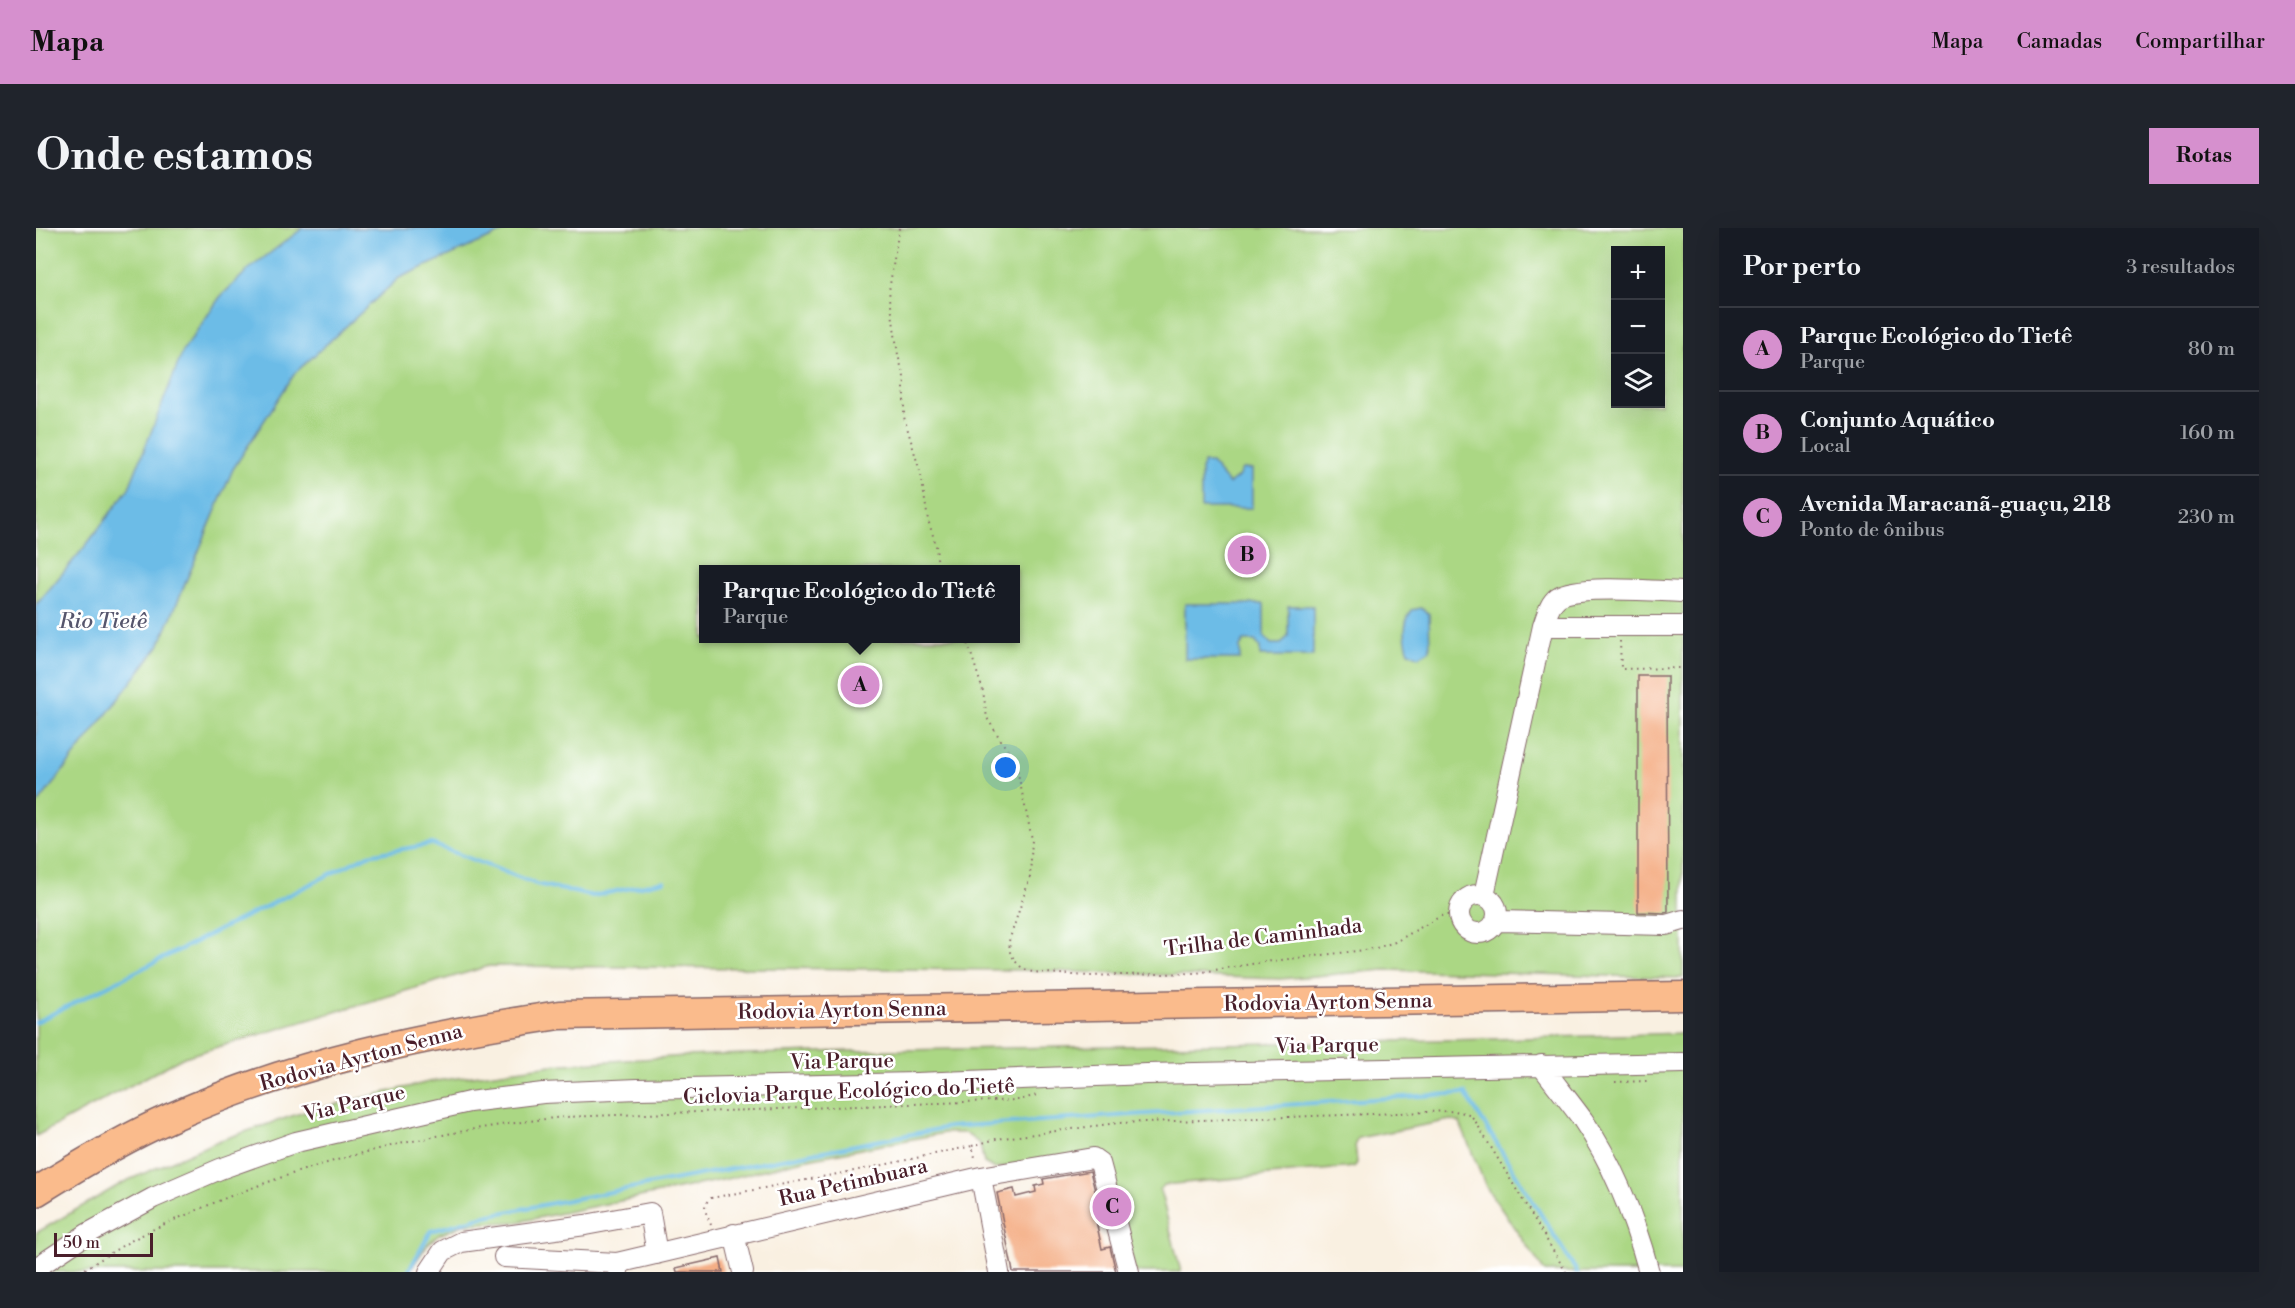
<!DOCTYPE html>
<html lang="pt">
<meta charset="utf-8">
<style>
:root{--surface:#171b24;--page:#20242c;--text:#f1f3f6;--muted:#9ea1a6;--line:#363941;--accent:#d690ce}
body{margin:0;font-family:"Libre Bodoni",serif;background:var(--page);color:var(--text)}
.controls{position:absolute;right:18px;top:18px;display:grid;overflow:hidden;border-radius:0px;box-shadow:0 6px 24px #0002}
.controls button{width:54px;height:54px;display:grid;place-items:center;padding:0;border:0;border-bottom:2px solid var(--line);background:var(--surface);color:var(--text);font:30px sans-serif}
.scale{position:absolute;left:18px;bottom:15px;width:99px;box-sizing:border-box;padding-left:6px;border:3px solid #4a1f2b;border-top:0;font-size:16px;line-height:21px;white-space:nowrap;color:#4a1f2b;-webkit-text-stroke:4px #fff;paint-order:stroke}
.you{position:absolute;left:970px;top:540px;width:21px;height:21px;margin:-15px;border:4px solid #fff;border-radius:50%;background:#1a73e8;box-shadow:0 0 0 9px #1a73e833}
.badge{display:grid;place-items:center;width:39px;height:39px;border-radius:50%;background:var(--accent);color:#111;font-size:20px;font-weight:700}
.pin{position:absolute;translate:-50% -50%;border:3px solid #fff;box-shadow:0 2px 6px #0006}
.popup{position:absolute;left:663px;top:337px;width:321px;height:78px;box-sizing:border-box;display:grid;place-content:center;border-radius:0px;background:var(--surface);filter:drop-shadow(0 2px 4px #0005);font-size:20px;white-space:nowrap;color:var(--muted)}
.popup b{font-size:22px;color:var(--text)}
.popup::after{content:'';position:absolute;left:50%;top:100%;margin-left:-12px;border:12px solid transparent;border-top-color:var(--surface)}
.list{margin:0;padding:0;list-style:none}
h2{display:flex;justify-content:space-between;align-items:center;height:78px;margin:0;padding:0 24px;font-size:26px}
h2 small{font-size:20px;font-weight:400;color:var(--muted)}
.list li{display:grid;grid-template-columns:39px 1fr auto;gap:18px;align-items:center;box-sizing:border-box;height:84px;padding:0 24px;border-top:2px solid var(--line)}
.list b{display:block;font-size:22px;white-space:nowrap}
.list p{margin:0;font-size:20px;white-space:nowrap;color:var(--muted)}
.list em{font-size:20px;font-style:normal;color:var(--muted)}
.icon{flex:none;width:33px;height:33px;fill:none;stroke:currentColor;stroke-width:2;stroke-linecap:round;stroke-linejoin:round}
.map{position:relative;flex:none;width:1647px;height:1044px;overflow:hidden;border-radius:0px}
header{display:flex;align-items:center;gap:36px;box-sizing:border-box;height:84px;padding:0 30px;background:var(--accent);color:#111}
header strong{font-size:28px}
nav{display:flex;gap:33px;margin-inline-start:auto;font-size:21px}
.intro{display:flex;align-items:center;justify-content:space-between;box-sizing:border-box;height:144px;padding:0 36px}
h1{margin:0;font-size:42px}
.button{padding:15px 27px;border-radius:0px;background:var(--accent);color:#111;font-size:21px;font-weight:700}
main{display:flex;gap:36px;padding:0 36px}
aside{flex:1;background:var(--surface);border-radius:0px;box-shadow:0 6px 24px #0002}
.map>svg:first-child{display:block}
</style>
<header>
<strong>Mapa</strong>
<nav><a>Mapa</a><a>Camadas</a><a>Compartilhar</a></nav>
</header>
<div class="intro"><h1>Onde estamos</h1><a class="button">Rotas</a></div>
<main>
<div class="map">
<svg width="1647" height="1044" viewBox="0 0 1647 1044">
<rect width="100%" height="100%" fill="#fff"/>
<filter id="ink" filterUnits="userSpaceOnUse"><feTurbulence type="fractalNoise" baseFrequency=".0167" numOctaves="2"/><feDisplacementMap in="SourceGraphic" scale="12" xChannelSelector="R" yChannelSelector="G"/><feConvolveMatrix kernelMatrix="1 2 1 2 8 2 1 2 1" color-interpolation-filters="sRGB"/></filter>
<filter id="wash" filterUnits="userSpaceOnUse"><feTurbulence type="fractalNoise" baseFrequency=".008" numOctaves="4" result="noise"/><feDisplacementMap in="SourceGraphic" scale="24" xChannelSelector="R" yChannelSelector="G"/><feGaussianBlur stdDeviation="1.35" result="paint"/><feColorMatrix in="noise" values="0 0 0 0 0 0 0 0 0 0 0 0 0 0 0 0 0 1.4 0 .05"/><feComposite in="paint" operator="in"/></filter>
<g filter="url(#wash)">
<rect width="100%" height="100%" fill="#f9f0e1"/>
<path fill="#abd784" stroke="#7a7b58" stroke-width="1.5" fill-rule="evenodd" d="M0,0H1647V750L1349,742L1244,751L985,742L453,738L148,829L0,908ZM1580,22H1624V176H1580ZM668,342H980V410H668Z
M1647,805V1044H1509L1450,959L1424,895L1415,892L1322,910L1319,916L1321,935L1318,939L1127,957L1124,962L1145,1044H1099L1071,929L1062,923L959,941L948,935L944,916L929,905H908L767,932L691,951L482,994L429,996L403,1007L392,1016L373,1044H0V1005L88,954L182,913L265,885L393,854L516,837L650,828L813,823L1459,811Z"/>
<path fill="#6cbce7" stroke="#5b6e89" stroke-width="1.5" d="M267,0H476L363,50L259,145L197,241L123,418L0,578V377L51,316L93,260L147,123L184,69L213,41Z
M1168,235H1175L1193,256L1202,249L1206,241H1216V280H1165V242Z
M1149,376H1228V408L1235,416H1245L1252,408V378H1277V428H1224V419L1219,413H1208L1204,419V431H1149Z
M1385,380L1393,386L1394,422L1383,429L1373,424C1368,410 1367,394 1376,382Z"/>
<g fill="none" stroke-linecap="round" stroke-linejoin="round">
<path stroke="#6cbce7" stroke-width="4" d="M0,794L332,627L396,616L500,656L557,668L628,653
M372,1044L395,1003L449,988L913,899L1429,865L1541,1044"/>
</g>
<g id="blocks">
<path fill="#f4ae85" d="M1602,448H1631L1632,684L1628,685L1602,684Z
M1054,943L1065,987L1059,988L1066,1021L1074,1019L1080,1044H977L961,965L978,961L980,969L1000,964L999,958L1008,956L1007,951Z
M684,1030L687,1044H641L640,1040Z"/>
</g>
</g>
<g filter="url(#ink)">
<use href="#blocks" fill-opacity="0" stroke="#87686b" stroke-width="1.5"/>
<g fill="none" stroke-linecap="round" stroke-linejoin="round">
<defs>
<path id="minor" d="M1507,398H1647
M1423 686a19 19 0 1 1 38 0a19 19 0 1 1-38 0Z
M1448,667L1507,398C1511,387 1513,376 1522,369C1541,356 1621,363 1647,364
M1461,693L1630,697L1647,692
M1505,837C1519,856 1534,874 1547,892C1578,937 1599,992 1613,1044
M945,949L963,1044
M698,1006L707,1044
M468,1029L581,1035
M0,1040L51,1006L117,970L184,941L260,914L433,874L507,865L602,861L880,855L1111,846L1647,835
M393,1044L407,1023L425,1014L549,997L614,985L621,1026
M582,1044L581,1035L945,949L1057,930L1064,935L1093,1044"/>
<path id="highway" d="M0,964C43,937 89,910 136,889C259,834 391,807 523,787L1647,768"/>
</defs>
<use href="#minor" stroke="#87686b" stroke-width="22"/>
<use href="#highway" stroke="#87686b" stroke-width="31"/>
<path stroke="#87686b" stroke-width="2" stroke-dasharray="1.5 4.5" stroke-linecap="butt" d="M863,0L853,63L862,127L868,149V189L885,247L892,292L900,317L902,342
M930,410L947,463L951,490L968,517L976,527L981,541L996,611L994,649L973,713L974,724L979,733L986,740L996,744L1052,748L1160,745L1228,734L1337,721L1359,714L1405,688L1422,685
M1584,413L1585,441L1647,440
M1579,854L1612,853
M936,918L960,911L1081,895L1419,883L1433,886L1438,891L1530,1044
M675,997C671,986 664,978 675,970L828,941L936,918L940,933
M44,1044C66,1031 87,1016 110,1005C129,995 149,988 168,979C283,930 404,902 528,889L983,872L1001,867"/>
<use href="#minor" stroke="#fff" stroke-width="20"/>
<use href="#highway" stroke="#fabb8c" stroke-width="28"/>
</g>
</g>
<g text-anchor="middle" stroke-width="5" stroke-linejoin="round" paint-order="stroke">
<g font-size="21" fill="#4a1f2b" stroke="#fff">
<text transform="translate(1227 709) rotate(-7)" y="7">Trilha de Caminhada</text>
<text transform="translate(1292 774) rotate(-1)" y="7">Rodovia Ayrton Senna</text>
<text transform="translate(806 782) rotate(-1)" y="7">Rodovia Ayrton Senna</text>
<text transform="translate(1291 817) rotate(-1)" y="7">Via Parque</text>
<text transform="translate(325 829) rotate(-15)" y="7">Rodovia Ayrton Senna</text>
<text transform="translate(806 833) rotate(-1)" y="7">Via Parque</text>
<text transform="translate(813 863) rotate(-2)" y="7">Ciclovia Parque Ecológico do Tietê</text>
<text transform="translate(318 875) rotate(-13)" y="7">Via Parque</text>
<text transform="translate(817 954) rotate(-13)" y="7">Rua Petimbuara</text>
</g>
<g font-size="22" font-style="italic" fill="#56566d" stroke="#fff">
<text x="67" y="400">Rio Tietê</text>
</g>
</g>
</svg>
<div class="controls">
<button>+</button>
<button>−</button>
<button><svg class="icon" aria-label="layers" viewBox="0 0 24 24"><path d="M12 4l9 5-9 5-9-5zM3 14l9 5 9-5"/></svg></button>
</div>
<div class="scale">50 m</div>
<div class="you"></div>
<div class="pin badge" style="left:824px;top:457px">A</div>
<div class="popup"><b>Parque Ecológico do Tietê</b>Parque</div>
<div class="pin badge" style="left:1211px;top:327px">B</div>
<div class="pin badge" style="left:1076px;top:979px">C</div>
</div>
<aside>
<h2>Por perto<small>3 resultados</small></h2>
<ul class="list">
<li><span class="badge">A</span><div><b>Parque Ecológico do Tietê</b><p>Parque</p></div><em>80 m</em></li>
<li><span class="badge">B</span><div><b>Conjunto Aquático</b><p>Local</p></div><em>160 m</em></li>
<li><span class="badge">C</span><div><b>Avenida Maracanã-guaçu, 218</b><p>Ponto de ônibus</p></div><em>230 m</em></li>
</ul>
</aside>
</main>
